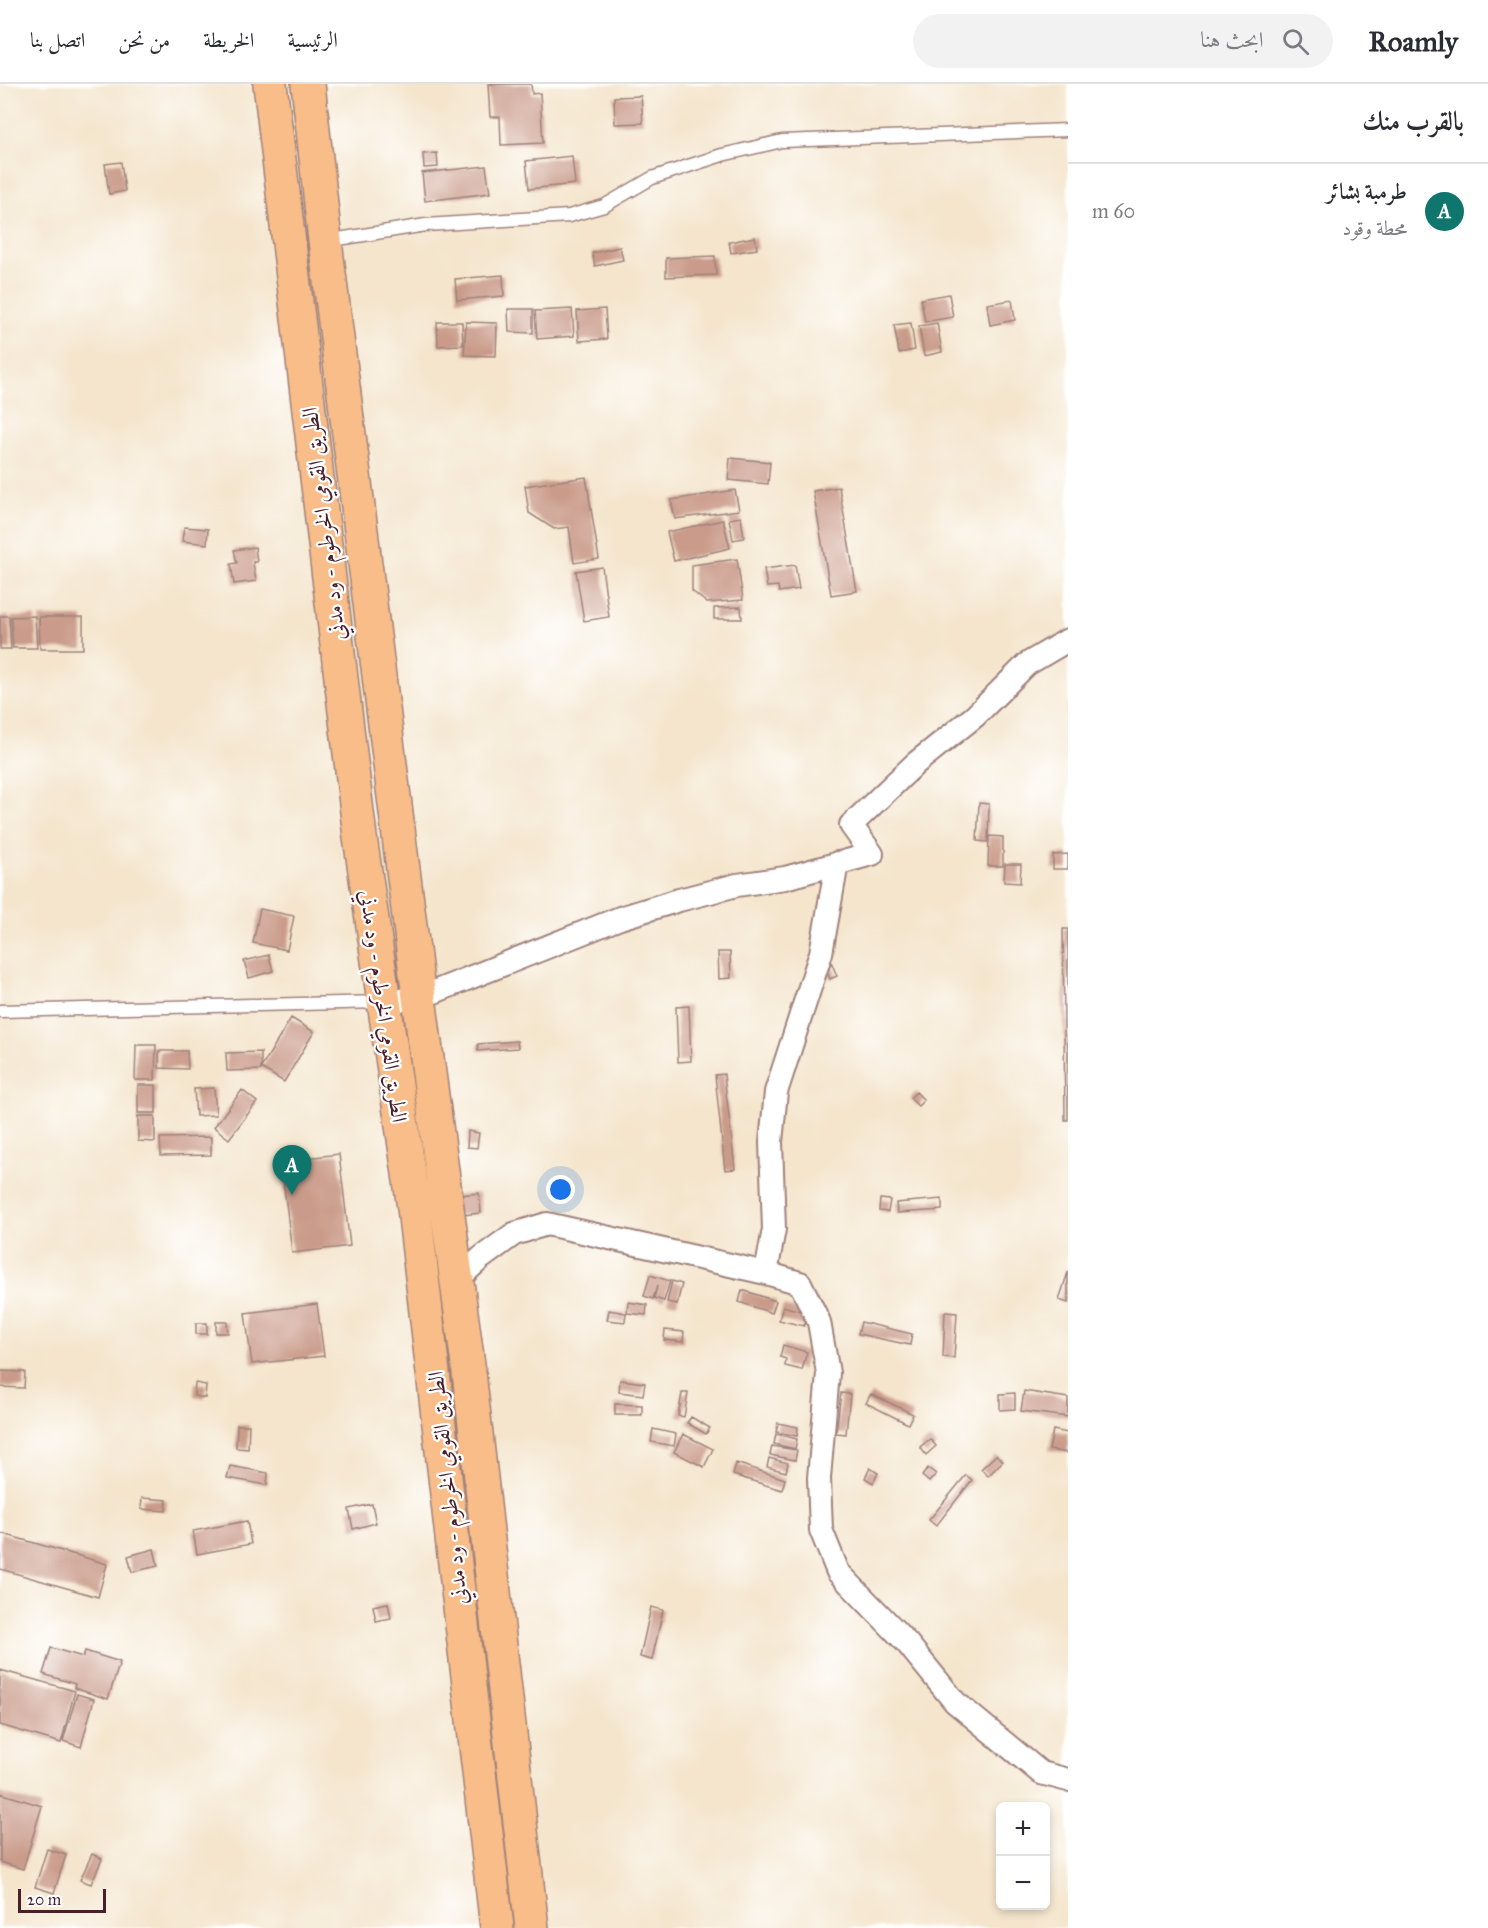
<!DOCTYPE html>
<html lang="ar">
<meta charset="utf-8">
<style>
:root{--surface:#fff;--page:#f2f2f3;--text:#2b2b33;--muted:#7c7c81;--line:#e1e1e2;--accent:#0f766e}
body{margin:0;font-family:"IM FELL Great Primer",Amiri,serif;background:var(--page);color:var(--text);direction:rtl}
.controls{position:absolute;right:18px;bottom:18px;display:grid;overflow:hidden;border-radius:9px;box-shadow:0 3px 9px #0003}
.controls button{width:54px;height:54px;display:grid;place-items:center;padding:0;border:0;border-bottom:2px solid var(--line);background:var(--surface);color:var(--text);font:30px sans-serif}
.scale{position:absolute;left:18px;bottom:15px;width:88px;box-sizing:border-box;padding-left:6px;border:3px solid #4a1f2b;border-top:0;font-size:16px;line-height:21px;white-space:nowrap;color:#4a1f2b;-webkit-text-stroke:4px #fff;paint-order:stroke}
.you{position:absolute;left:561px;top:1106px;width:21px;height:21px;margin:-15px;border:4px solid #fff;border-radius:50%;background:#1a73e8;box-shadow:0 0 0 9px #1a73e833}
.badge{display:grid;place-items:center;width:39px;height:39px;border-radius:50%;background:var(--accent);color:#fff;font-size:20px;font-weight:700}
.pin{position:absolute;translate:-50% -50px;filter:drop-shadow(0 2px 3px #0008)}
.pin::after{content:'';position:absolute;top:32px;width:21px;height:18px;background:inherit;clip-path:polygon(0 0,100% 0,50% 100%)}
.list{margin:0;padding:0;list-style:none}
h2{display:flex;justify-content:space-between;align-items:center;height:78px;margin:0;padding:0 24px;font-size:26px}
h2 small{font-size:20px;font-weight:400;color:var(--muted)}
.list li{display:grid;grid-template-columns:39px 1fr auto;gap:18px;align-items:center;box-sizing:border-box;height:96px;padding:0 24px;border-top:2px solid var(--line)}
.list b{display:block;font-size:22px;white-space:nowrap}
.list p{margin:0;font-size:20px;white-space:nowrap;color:var(--muted)}
.list em{font-size:20px;font-style:normal;color:var(--muted)}
.icon{flex:none;width:33px;height:33px;fill:none;stroke:currentColor;stroke-width:2;stroke-linecap:round;stroke-linejoin:round}
.map{position:relative;flex:none;width:1068px;height:1844px;overflow:hidden;direction:ltr}
header{display:flex;align-items:center;gap:36px;box-sizing:border-box;height:84px;padding:0 30px;background:var(--surface);border-bottom:2px solid var(--line)}
header strong{font-size:28px}
nav{display:flex;gap:33px;margin-inline-start:auto;font-size:21px}
.search{width:420px;height:54px;background:var(--page);display:flex;align-items:center;gap:15px;box-sizing:border-box;padding:0 21px;border-radius:33px;color:var(--muted);font-size:22px}
main{display:flex}
aside{flex:1;background:var(--surface)}
.map>svg:first-child{display:block}
</style>
<header>
<strong>Roamly</strong>
<div class="search"><svg class="icon" aria-label="search" viewBox="0 0 24 24"><circle cx="10" cy="10" r="6"/><path d="M15 15l6 6"/></svg>ابحث هنا</div>
<nav><a>الرئيسية</a><a>الخريطة</a><a>من نحن</a><a>اتصل بنا</a></nav>
</header>
<main>
<aside>
<h2>بالقرب منك<small></small></h2>
<ul class="list">
<li><span class="badge">A</span><div><b>طرمبة بشائر</b><p>محطة وقود</p></div><em>60 m</em></li>
</ul>
</aside>
<div class="map">
<svg width="1068" height="1844" viewBox="0 0 1068 1844">
<rect width="100%" height="100%" fill="#fff"/>
<filter id="ink" filterUnits="userSpaceOnUse"><feTurbulence type="fractalNoise" baseFrequency=".0167" numOctaves="2"/><feDisplacementMap in="SourceGraphic" scale="12" xChannelSelector="R" yChannelSelector="G"/><feConvolveMatrix kernelMatrix="1 2 1 2 8 2 1 2 1" color-interpolation-filters="sRGB"/></filter>
<filter id="wash" filterUnits="userSpaceOnUse"><feTurbulence type="fractalNoise" baseFrequency=".008" numOctaves="4" result="noise"/><feDisplacementMap in="SourceGraphic" scale="24" xChannelSelector="R" yChannelSelector="G"/><feGaussianBlur stdDeviation="1.35" result="paint"/><feColorMatrix in="noise" values="0 0 0 0 0 0 0 0 0 0 0 0 0 0 0 0 0 1.4 0 .05"/><feComposite in="paint" operator="in"/></filter>
<g filter="url(#wash)">
<rect width="100%" height="100%" fill="#f4e5cc"/>
<g id="blocks">
<path fill="#ca9b8a" d="M488,0H531L532,10L540,9L543,59L501,61L500,33H490Z
M641,12L643,39L615,40L614,13Z
M437,69L438,83L424,84L423,70Z
M572,72L575,100L529,105L526,77Z
M121,78L125,107L109,110L105,80Z
M486,82L490,109L425,117L422,89Z
M755,153L757,165L731,169L729,158Z
M620,163L623,176L595,182L592,169Z
M715,172L716,191L666,193V174Z
M503,191L504,212L457,216L455,195Z
M949,210L953,233L925,238L921,215Z
M1012,216L1015,236L990,241L987,220Z
M508,225H533V249L509,248Z
M572,225L574,252L537,255L535,227Z
M605,225L607,255L579,257L577,227Z
M437,238H462L463,261L438,262Z
M466,238L497,239L496,272L464,271Z
M911,239L915,266L899,269L894,241Z
M937,239L942,268L924,272L919,242Z
M730,374L770,378L768,400L728,396Z
M586,393L599,475L574,479L569,443L554,445L529,429L525,402Z
M839,403L857,507L831,511L813,407Z
M735,406L739,426L675,435L671,416Z
M741,433L744,454L733,456L729,435Z
M723,436L730,464L674,477L667,448Z
M184,443L208,445L207,460L182,457Z
M255,463L257,478H253L256,497L234,500L231,480L237,479L234,466Z
M737,475L743,516L707,519L692,507V481Z
M795,481L799,505L779,508L778,502L767,503L764,485Z
M602,483L609,533L584,537L576,487Z
M741,523L742,535H714V524Z
M0,532H9L11,565H0Z
M35,532L37,564H13L11,533Z
M39,533H83V565H40Z
M979,719L989,720L988,758L977,757Z
M989,752L1003,753V782H988Z
M1068,770V785H1053V771Z
M1005,780H1021L1020,799L1004,798Z
M260,825L294,832L287,866L253,859Z
M1063,845H1068V1036H1065Z
M718,868H730L731,894L719,895Z
M269,871L273,887L249,894L244,877Z
M830,875L837,892L830,895L823,878Z
M689,922L691,977L678,978L676,923Z
M291,934L314,948L284,998L261,984Z
M517,957L518,964L478,967V960Z
M136,961H156L155,996H135Z
M159,967H187L188,985L159,984Z
M261,968V986L227,987L226,969Z
M724,990L735,1085L725,1086L715,991Z
M138,1001H156V1029H138Z
M214,1004L216,1031L196,1032L194,1005Z
M242,1006L257,1018L229,1055L214,1043Z
M916,1008L924,1016L918,1022L910,1014Z
M138,1032H155V1058L138,1057Z
M468,1047L479,1049L477,1064L467,1063Z
M211,1053V1071L161,1072L160,1054Z
M339,1070L350,1162L292,1169L281,1077Z
M479,1109L481,1129L452,1132L450,1112Z
M880,1115L890,1116L888,1128L879,1127Z
M942,1115V1126L897,1129L896,1119Z
M1068,1188V1219L1059,1216Z
M650,1191L670,1197L664,1217L654,1214L657,1202L653,1215L644,1212Z
M672,1197L682,1200L677,1220L667,1218Z
M742,1206L776,1217L772,1229L739,1218Z
M628,1218L647,1221L646,1231L627,1229Z
M317,1220L324,1272L252,1280L245,1229Z
M783,1222L807,1229L804,1242L779,1236Z
M609,1226L626,1229L625,1238L607,1236Z
M945,1228L957,1229L954,1274L943,1273Z
M216,1238H227L228,1249H216Z
M861,1238L912,1250L910,1261L858,1250Z
M196,1239H207V1250H196Z
M665,1246L684,1248L683,1258L664,1256Z
M783,1261L807,1268L802,1286L785,1282L786,1275L780,1273Z
M0,1287L25,1288L24,1304L0,1303Z
M620,1296L645,1299L643,1311L619,1308Z
M195,1299L206,1301L205,1314L194,1312Z
M1024,1307L1068,1314V1333L1021,1327Z
M682,1309H688L684,1333L678,1332Z
M841,1309L850,1310L846,1350L836,1349Z
M1015,1309V1325L1000,1326V1310Z
M871,1310L913,1330L908,1340L866,1319Z
M615,1320L642,1321V1331H615Z
M691,1333L710,1344L706,1350L687,1339Z
M778,1339L798,1343L797,1352L776,1348Z
M237,1341H249L248,1365L236,1364Z
M653,1345L676,1350L674,1362L651,1358Z
M1053,1346L1068,1349V1369L1049,1366Z
M683,1350L713,1365L704,1383L674,1368Z
M776,1350L797,1355L795,1365L774,1360Z
M930,1355L936,1362L926,1371L920,1363Z
M772,1362L797,1366L795,1376L770,1371Z
M996,1371L1003,1377L988,1392L981,1385Z
M769,1374L788,1379L786,1388L767,1383Z
M736,1379L785,1395L782,1406L733,1391Z
M230,1382L268,1389L267,1401L227,1394Z
M870,1384L878,1389L873,1399L865,1394Z
M928,1384L936,1390L929,1398L922,1392Z
M966,1391L972,1396L936,1442L929,1436Z
M142,1414L167,1416L166,1427L141,1425Z
M372,1420L376,1439L353,1445L349,1425Z
M247,1437L251,1460L197,1470L193,1447Z
M0,1449L107,1480L98,1513L0,1485Z
M154,1465L158,1482L132,1488L128,1472Z
M388,1519L391,1534L376,1537L373,1522Z
M651,1523L663,1526L652,1576L640,1573Z
M51,1564L83,1573L85,1567L120,1578L108,1615L74,1604L75,1600L43,1590Z
M0,1586L75,1607L61,1659L0,1641Z
M77,1610L94,1615L81,1663L63,1657Z
M0,1709L42,1722L23,1785L0,1778Z
M47,1765L66,1771L54,1809L35,1803Z
M92,1770L102,1775L91,1800L80,1796Z"/>
</g>
</g>
<g filter="url(#ink)">
<use href="#blocks" fill-opacity="0" stroke="#9f827c" stroke-width="1.5"/>
<g fill="none" stroke-linecap="round" stroke-linejoin="round">
<defs>
<path id="service" d="M326,157L426,141L569,132L604,122L652,94L722,71L782,57L1068,46
M0,927L383,918"/>
<path id="minor" d="M383,918L419,914L620,834L679,816L737,801L785,794L872,770L851,741L916,679L975,632L1027,580L1068,556
M766,1189L774,1145L771,1058L776,1008L821,869L837,779
M457,1196L481,1174L514,1150L547,1140L766,1189L800,1199L819,1238L828,1289L819,1394L821,1446L838,1488L907,1559L955,1618L1041,1689L1068,1696"/>
<path id="trunk" d="M270,0L360,753L414,1124L497,1844
M308,0L325,157L419,914L469,1288L532,1844"/>
</defs>
<use href="#service" stroke="#9f827c" stroke-width="15"/>
<use href="#minor" stroke="#9f827c" stroke-width="26"/>
<use href="#trunk" stroke="#9f827c" stroke-width="36"/>
<use href="#service" stroke="#fff" stroke-width="12"/>
<use href="#minor" stroke="#fff" stroke-width="22"/>
<use href="#trunk" stroke="#f8bd88" stroke-width="33"/>
</g>
</g>
<g text-anchor="middle" stroke-width="4.5" stroke-linejoin="round" paint-order="stroke">
<g font-size="22" fill="#4a1f2b" stroke="#fff">
<text transform="translate(323 440) rotate(-97)" y="8">الطريق القومي الخرطوم - ود مدني</text>
<text transform="translate(384 922) rotate(82)" y="8">الطريق القومي الخرطوم - ود مدني</text>
<text transform="translate(447 1404) rotate(-96)" y="8">الطريق القومي الخرطوم - ود مدني</text>
</g>
</g>
</svg>
<div class="controls">
<button>+</button>
<button>−</button>
</div>
<div class="scale">20 m</div>
<div class="you"></div>
<div class="pin badge" style="left:292px;top:1111px">A</div>
</div>
</main>
